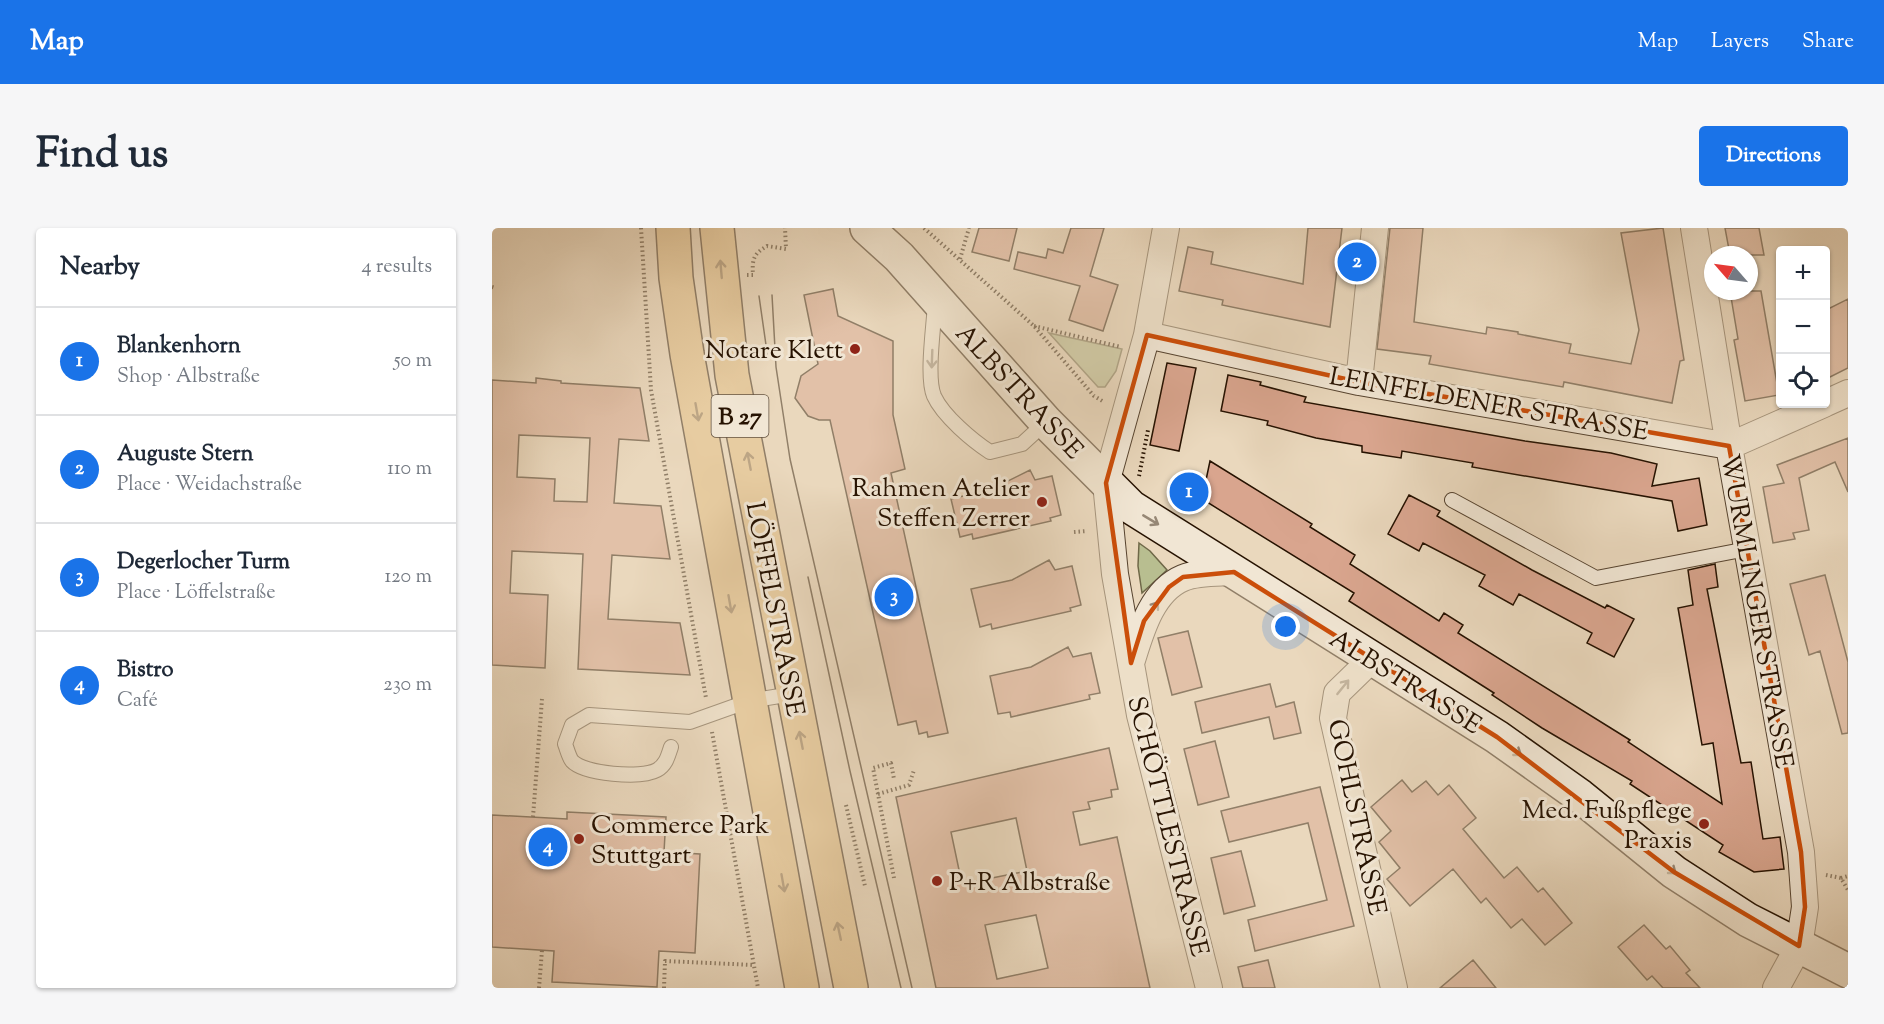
<!DOCTYPE html>
<meta charset="utf-8">
<style>
:root{--surface:#fff;--page:#f6f6f7;--text:#1f2937;--muted:#747a83;--line:#e0e1e3;--accent:#1a73e8}
body{margin:0;font-family:"Sorts Mill Goudy",serif;background:var(--page);color:var(--text)}
.controls{position:absolute;right:18px;top:18px;display:grid;overflow:hidden;border-radius:6px;box-shadow:0 2px 4px #0004}
.controls button{width:54px;height:54px;display:grid;place-items:center;padding:0;border:0;border-bottom:2px solid var(--line);background:var(--surface);color:var(--text);font:30px sans-serif}
.compass{position:absolute;left:1212px;top:18px;width:54px;height:54px;border-radius:50%;background:var(--surface);box-shadow:0 2px 4px #0004;rotate:298deg}
.you{position:absolute;left:794px;top:399px;width:21px;height:21px;margin:-15px;border:4px solid #fff;border-radius:50%;background:#1a73e8;box-shadow:0 0 0 9px #1a73e833}
.badge{display:grid;place-items:center;width:39px;height:39px;border-radius:50%;background:var(--accent);color:#fff;font-size:20px;font-weight:700}
.pin{position:absolute;translate:-50% -50%;border:3px solid #fff;box-shadow:0 2px 6px #0006}
.list{margin:0;padding:0;list-style:none}
h2{display:flex;justify-content:space-between;align-items:center;height:78px;margin:0;padding:0 24px;font-size:26px}
h2 small{font-size:20px;font-weight:400;color:var(--muted)}
.list li{display:grid;grid-template-columns:39px 1fr auto;gap:18px;align-items:center;box-sizing:border-box;height:108px;padding:0 24px;border-top:2px solid var(--line)}
.list b{display:block;font-size:22px;white-space:nowrap}
.list p{margin:0;font-size:20px;white-space:nowrap;color:var(--muted)}
.list em{font-size:20px;font-style:normal;color:var(--muted)}
.icon{flex:none;width:33px;height:33px;fill:none;stroke:currentColor;stroke-width:2;stroke-linecap:round;stroke-linejoin:round}
.map{position:relative;flex:none;width:1356px;height:760px;overflow:hidden;border-radius:6px}
header{display:flex;align-items:center;gap:36px;box-sizing:border-box;height:84px;padding:0 30px;background:var(--accent);color:#fff}
header strong{font-size:28px}
nav{display:flex;gap:33px;margin-inline-start:auto;font-size:21px}
.intro{display:flex;align-items:center;justify-content:space-between;box-sizing:border-box;height:144px;padding:0 36px}
h1{margin:0;font-size:42px}
.button{padding:15px 27px;border-radius:6px;background:var(--accent);color:#fff;font-size:21px;font-weight:700}
main{display:flex;gap:36px;padding:0 36px}
aside{flex:1;background:var(--surface);border-radius:6px;box-shadow:0 2px 4px #0004}
.map>svg:first-child{display:block}
</style>
<header>
<strong>Map</strong>
<nav><a>Map</a><a>Layers</a><a>Share</a></nav>
</header>
<div class="intro"><h1>Find us</h1><a class="button">Directions</a></div>
<main>
<aside>
<h2>Nearby<small>4 results</small></h2>
<ul class="list">
<li><span class="badge">1</span><div><b>Blankenhorn</b><p>Shop · Albstraße</p></div><em>50 m</em></li>
<li><span class="badge">2</span><div><b>Auguste Stern</b><p>Place · Weidachstraße</p></div><em>110 m</em></li>
<li><span class="badge">3</span><div><b>Degerlocher Turm</b><p>Place · Löffelstraße</p></div><em>120 m</em></li>
<li><span class="badge">4</span><div><b>Bistro</b><p>Café</p></div><em>230 m</em></li>
</ul>
</aside>
<div class="map">
<svg width="1356" height="760" viewBox="0 0 1356 760">
<rect width="100%" height="100%" fill="#ead8bd"/>
<filter id="stains"><feTurbulence type="fractalNoise" baseFrequency=".00333" numOctaves="4"/><feColorMatrix values="0 0 0 0 .2 0 0 0 0 .09 0 0 0 0 .02 0 0 0 .5 -.17"/></filter>
<radialGradient id="worn" r=".72"><stop offset=".6" stop-color="#630" stop-opacity="0"/><stop offset="1" stop-color="#630" stop-opacity=".3"/></radialGradient>
<path fill="#b8be90" stroke="#6f6848" stroke-width="1.5" d="M557,105L630,121L624,143L613,159H606Z
M647,315L658,323L675,342L650,365L646,338Z"/>
<path fill="#d9a58e" stroke="#261201" stroke-width="1.5" fill-rule="evenodd" d="M487,0H525L517,33L480,24Z
M579,0H612L598,48L626,57L611,103L577,92L588,58L522,41L526,24L554,30L556,21L571,25Z
M816,0H850L838,99L730,77L731,72L687,63L696,19L721,24L719,36L811,56Z
M898,0H931L922,94L994,106L995,99L1026,104V106L1079,116L1077,125L1139,136L1147,102L1129,5L1171,0L1192,132L1188,133L1180,175L1072,154L1071,159L937,136L939,128L885,121Z
M1233,0H1267L1272,27H1238Z
M341,61L346,88L401,113V187L413,241L399,245L456,505L436,509L435,504L427,506L424,493L406,497L338,192H327L316,188L303,170L309,148L326,136L312,67Z
M1238,63H1269L1287,167L1253,173L1242,112L1246,111Z
M1356,71V140L1334,151V82Z
M675,135L704,140L687,223L658,217Z
M736,147L769,154L768,157L814,169L812,174L1033,213L1119,225L1165,236L1160,258L1207,250L1215,297L1186,303L1180,273L980,239L981,235L910,223L909,230L870,224V218L824,210L775,197L776,193L729,183Z
M44,150L69,153V155L148,160L157,213L127,211L122,275L169,278L178,331L120,327L116,391L188,395L198,447L86,441L91,326L20,323L18,365L56,367L53,440L0,437V152L44,155ZM27,207L98,210L95,274L62,273L63,251L25,249Z
M1356,210V264L1343,234L1307,250L1317,302L1301,305L1303,311L1281,315L1271,259L1292,255L1285,237Z
M718,233L820,296L818,299L863,327L858,336L947,393L952,385L971,397L966,405L1138,512L1136,514L1230,576L1221,515L1210,517L1186,380L1201,377L1196,342L1223,336L1226,359L1215,361L1249,535L1259,534L1271,611L1288,609L1292,641L1262,644L1227,624L1231,617L1138,556L1140,553L1050,500L1000,467L1002,465L857,373L862,365L710,271Z
M538,242L543,252L560,248L569,287L558,290L559,293L481,311L480,306L468,309L459,271L500,261Z
M917,267L948,283L945,288L1040,342L1113,380L1115,377L1142,391L1122,429L1095,415L1100,405L1027,366L1021,377L987,358L993,347L931,315L927,323L896,306Z
M557,332L563,342L580,338L589,377L578,380L579,383L500,401L499,396L488,399L479,361L520,352Z
M1333,347L1356,434V505L1350,506L1328,423L1317,427L1298,356Z
M696,403L710,459L680,467L666,410Z
M576,419L581,429L599,425L608,465L597,467L598,471L519,489L518,484L506,486L498,448L539,439Z
M778,456L784,479L802,474L809,505L782,511L777,489L710,505L703,474Z
M723,513L737,569L706,577L692,521Z
M617,520L626,561L619,562L620,569L596,574L598,581L581,584L588,617L625,609L658,760H444L404,569ZM524,590L535,643L470,656L459,604ZM544,687L556,740L505,751L493,697Z
M910,552L920,564L934,553L946,567L957,557L984,590L971,601L1012,650L1025,639L1046,664L1051,660L1080,695L1053,717L1030,691L1019,700L994,670L989,675L961,641L918,678L895,651L908,640L887,614L899,603L879,579Z
M828,559L862,698L763,723L756,692L835,672L816,595L737,614L729,583Z
M75,584L174,589L172,624L208,626L203,725L167,723L165,759L60,754L62,723L0,719V587L75,591Z
M749,623L763,678L732,686L719,630Z
M1152,697L1174,721L1178,718L1198,742L1194,745L1208,760H1171L1160,748L1155,752L1126,719Z
M776,732L783,760H751L746,739Z
M981,732L1004,760H948Z"/>
<g fill="none" stroke-linecap="round" stroke-linejoin="round">
<defs>
<path id="lane" d="M443,75C442,97 434,149 442,168C451,188 481,213 498,224L530,216L554,194
M960,272L1104,350L1255,321
M179,519C176,528 174,537 165,542C149,551 92,546 80,533C77,529 75,521 73,516L80,497L97,487L198,494L257,473L300,466"/>
<path id="street" d="M674,0L655,107L614,255L623,346L648,487L717,760
M1202,0L1237,218L1309,624L1313,679L1307,718L1284,760
M655,107L867,154L1237,218L1332,176
M867,154L883,0
M1334,175L1356,165
M880,431L845,465L841,490L902,760
M640,432C649,403 660,363 691,350C705,344 726,345 742,344"/>
<path id="secondary" d="M375,0L407,29L554,194L639,279L1005,509L1088,568L1182,644L1256,692L1356,743"/>
<path id="primary" d="M181,0L184,50L195,126L310,760
M225,0L240,147L359,760"/>
</defs>
<use href="#lane" stroke="#574430" stroke-width="16"/>
<use href="#street" stroke="#574430" stroke-width="28"/>
<use href="#secondary" stroke="#261201" stroke-width="36"/>
<use href="#primary" stroke="#261201" stroke-width="36"/>
<path stroke="#261201" stroke-width="4" stroke-dasharray="1.5 3" stroke-linecap="butt" d="M149,0L159,162L214,470
M432,0L542,98L602,168L612,174
M468,31L477,0
M255,47H261C260,32 261,26 275,18L294,21L293,0
M0,59L3,60
M542,98L629,119
M647,248L656,202L654,201
M582,304L595,303
M220,504L266,760
M386,566L381,540L399,535L402,551
M354,577L373,658
M41,589L50,471
M1334,647L1349,650L1356,662
M402,650L386,566L417,557L422,542
M1349,650L1356,648
M47,760L50,722
M172,760L173,733L262,737"/>
<use href="#lane" stroke="#f1e6d4" stroke-width="14"/>
<use href="#street" stroke="#f1e6d4" stroke-width="26"/>
<use href="#secondary" stroke="#f1e6d4" stroke-width="33"/>
<use href="#primary" stroke="#e5bc7e" stroke-width="33"/>
<path stroke="#261201" stroke-width="1.5" d="M280,67L284,139L298,231L420,760
M267,68L276,131
M316,349L358,543L409,760"/>
</g>
<defs><path id="oneway-shaft" d="M-6 0H5M1.5-3L5.5 0L1.5 3" fill="none" stroke-width="1.6" stroke-linecap="round" stroke-linejoin="round" transform="scale(1.5)"/></defs>
<g stroke="#866740">
<use href="#oneway-shaft" transform="translate(229 41) rotate(-95)"/>
<use href="#oneway-shaft" transform="translate(205 184) rotate(80)"/>
<use href="#oneway-shaft" transform="translate(257 233) rotate(-101)"/>
<use href="#oneway-shaft" transform="translate(238 376) rotate(80)"/>
<use href="#oneway-shaft" transform="translate(309 512) rotate(-101)"/>
<use href="#oneway-shaft" transform="translate(291 655) rotate(80)"/>
<use href="#oneway-shaft" transform="translate(347 703) rotate(-102)"/>
</g>
<g stroke="#968775">
<use href="#oneway-shaft" transform="translate(440 131) rotate(92)"/>
<use href="#oneway-shaft" transform="translate(659 292) rotate(31)"/>
<use href="#oneway-shaft" transform="translate(661 381) rotate(-54)"/>
<use href="#oneway-shaft" transform="translate(851 459) rotate(-51)"/>
<use href="#oneway-shaft" transform="translate(1022 522) rotate(35)"/>
<use href="#oneway-shaft" transform="translate(1177 640) rotate(38)"/>
</g>
<path d="M0 0H1356V760H0ZM655,107L867,154L1237,218L1309,624L1313,679L1307,718L1182,644L1005,509L742,344L691,349L677,359L652,393L639,435L614,255Z" fill="#ead8bd" fill-opacity=".55" fill-rule="evenodd"/>
<path fill="none" stroke="#cb4e0a" stroke-width="4.5" stroke-linejoin="round" d="M655,107L867,154L1237,218L1309,624L1313,679L1307,718L1182,644L1005,509L742,344L691,349L677,359L652,393L639,435L614,255Z"/>
<g fill="#8f2418" stroke="#f1e6d4" stroke-width="2">
<circle cx="363" cy="121" r="6"/>
<circle cx="550" cy="274" r="6"/>
<circle cx="1212" cy="596" r="6"/>
<circle cx="87" cy="611" r="6"/>
<circle cx="445" cy="653" r="6"/>
</g>
<g text-anchor="middle" stroke-width="6" stroke-linejoin="round" paint-order="stroke">
<rect fill="#f1e6d4" stroke="#635240" stroke-width="1.5" x="219.5" y="167" width="57" height="42" rx="4.5"/>
<g font-size="24" font-weight="bold" fill="#261201">
<text x="248" y="196">B 27</text>
</g>
<g font-size="26" fill="#261201" stroke="#f1e6d4" text-anchor="end">
<text x="351" y="130">Notare Klett</text>
<text x="538" y="268">Rahmen Atelier<tspan x="538" dy="30">Steffen Zerrer</tspan></text>
<text x="1200" y="590">Med. Fußpflege<tspan x="1200" dy="30">Praxis</tspan></text>
<text x="99" y="605" text-anchor="start">Commerce Park<tspan x="99" dy="30">Stuttgart</tspan></text>
<text x="457" y="662" text-anchor="start">P+R Albstraße</text>
</g>
<g font-size="26" fill="#261201" stroke="#f1e6d4">
<text transform="translate(528 163) rotate(47)" y="9">ALBSTRASSE</text>
<text transform="translate(997 175) rotate(10)" y="9">LEINFELDENER STRASSE</text>
<text transform="translate(284 381) rotate(79)" y="9">LÖFFELSTRASSE</text>
<text transform="translate(1266 383) rotate(80)" y="9">WURMLINGER STRASSE</text>
<text transform="translate(914 453) rotate(32)" y="9">ALBSTRASSE</text>
<text transform="translate(866 589) rotate(78)" y="9">GOHLSTRASSE</text>
<text transform="translate(677 598) rotate(76)" y="9">SCHÖTTLESTRASSE</text>
</g>
</g>
<rect width="100%" height="100%" filter="url(#stains)"/>
<rect width="100%" height="100%" fill="url(#worn)"/>
</svg>
<div class="controls">
<button>+</button>
<button>−</button>
<button><svg class="icon" aria-label="locate" viewBox="0 0 24 24"><circle cx="12" cy="12" r="6"/><path d="M12 2v4M12 18v4M2 12h4M18 12h4"/></svg></button>
</div>
<svg class="compass" viewBox="-18 -18 36 36"><path d="M0-13l5 13h-10z" fill="#e53935"/><path d="M0 13l5-13h-10z" fill="#747a83"/></svg>
<div class="you"></div>
<div class="pin badge" style="left:697px;top:264px">1</div>
<div class="pin badge" style="left:865px;top:34px">2</div>
<div class="pin badge" style="left:402px;top:369px">3</div>
<div class="pin badge" style="left:56px;top:619px">4</div>
</div>
</main>
